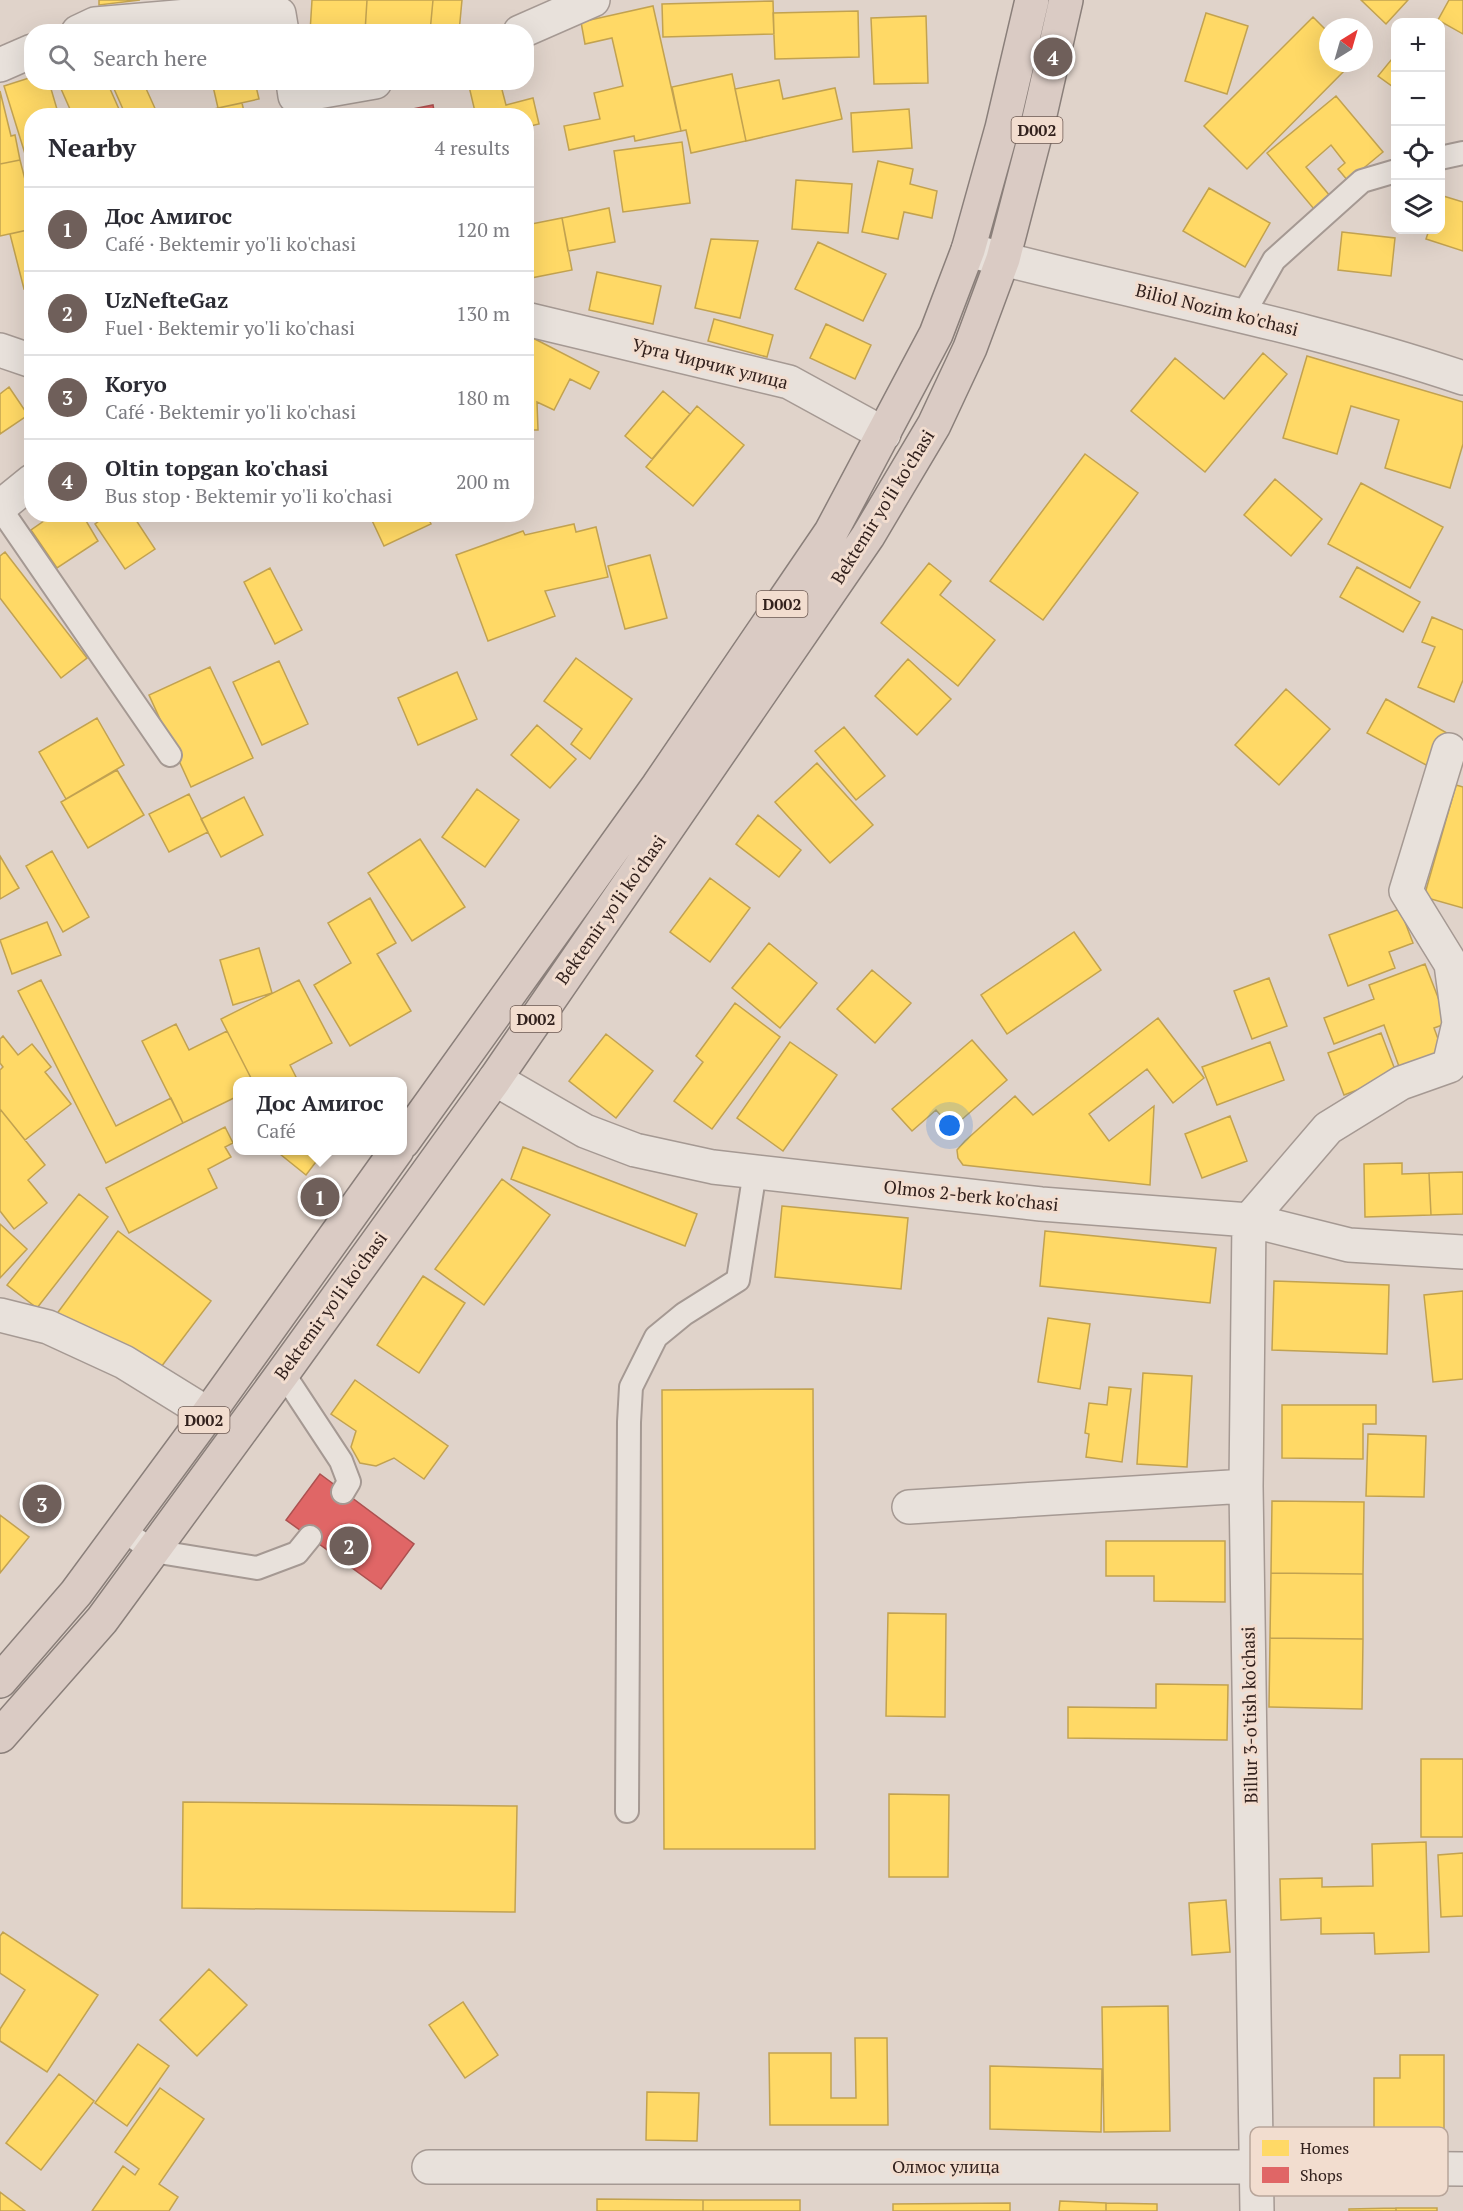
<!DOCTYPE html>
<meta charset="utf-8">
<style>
:root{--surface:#fff;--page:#f2f2f3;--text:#2b2b33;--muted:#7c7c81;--line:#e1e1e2;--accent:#6f5f5a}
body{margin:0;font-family:"PT Serif",serif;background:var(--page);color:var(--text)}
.controls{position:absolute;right:18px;top:18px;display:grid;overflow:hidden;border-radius:12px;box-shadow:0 6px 24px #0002}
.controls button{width:54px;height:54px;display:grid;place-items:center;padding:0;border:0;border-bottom:2px solid var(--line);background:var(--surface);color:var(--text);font:30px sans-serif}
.compass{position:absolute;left:1319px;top:18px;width:54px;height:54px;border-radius:50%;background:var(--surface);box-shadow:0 6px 24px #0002;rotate:37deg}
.you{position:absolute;left:950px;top:1126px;width:21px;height:21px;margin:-15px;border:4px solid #fff;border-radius:50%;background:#1a73e8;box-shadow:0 0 0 9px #1a73e833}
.badge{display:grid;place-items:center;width:39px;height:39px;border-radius:50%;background:var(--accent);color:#fff;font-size:20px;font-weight:700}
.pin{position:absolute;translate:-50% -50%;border:3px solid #fff;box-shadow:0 2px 6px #0006}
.popup{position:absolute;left:233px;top:1077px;width:174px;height:78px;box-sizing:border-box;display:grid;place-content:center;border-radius:12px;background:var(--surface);filter:drop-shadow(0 2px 4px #0005);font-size:20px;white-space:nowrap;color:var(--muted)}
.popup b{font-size:22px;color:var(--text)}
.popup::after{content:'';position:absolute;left:50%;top:100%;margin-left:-12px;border:12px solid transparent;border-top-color:var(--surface)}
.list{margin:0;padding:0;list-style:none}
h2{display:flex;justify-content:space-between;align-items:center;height:78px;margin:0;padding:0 24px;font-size:26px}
h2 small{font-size:20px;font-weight:400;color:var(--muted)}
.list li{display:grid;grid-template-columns:39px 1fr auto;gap:18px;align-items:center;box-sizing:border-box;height:84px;padding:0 24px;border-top:2px solid var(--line)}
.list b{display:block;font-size:22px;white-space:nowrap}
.list p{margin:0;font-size:20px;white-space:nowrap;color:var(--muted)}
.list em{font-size:20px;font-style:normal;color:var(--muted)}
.icon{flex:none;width:33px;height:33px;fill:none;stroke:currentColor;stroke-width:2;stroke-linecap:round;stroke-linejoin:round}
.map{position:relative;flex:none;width:1463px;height:2211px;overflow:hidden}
.search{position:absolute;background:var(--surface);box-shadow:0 6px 24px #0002;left:24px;top:24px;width:510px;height:66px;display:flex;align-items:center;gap:15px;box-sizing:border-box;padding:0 21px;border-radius:24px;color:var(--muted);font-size:22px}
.panel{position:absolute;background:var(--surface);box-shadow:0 6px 24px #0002;left:24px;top:108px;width:510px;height:414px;border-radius:24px}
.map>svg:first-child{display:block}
</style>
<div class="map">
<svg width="1463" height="2211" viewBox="0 0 1463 2211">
<rect width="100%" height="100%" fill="#e0d3ca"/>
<path fill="#ffd966" stroke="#c2a250" stroke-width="1.5" d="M99,0H140L99,5Z
M312,0H367L365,32H310Z
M367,0H433L430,32H365Z
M433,0H462L459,32H430Z
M1361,0H1408L1386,24Z
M1449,0H1463V34L1438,20Z
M773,1L774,34L663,37L662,4Z
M653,6L681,131L635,141L634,136L569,150L564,126L600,119L594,93L623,86L612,38L585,44L581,22Z
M858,11L859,57L775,59L773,13Z
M1206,13L1248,26L1227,94L1185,81Z
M926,16L928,83L874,84L871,18Z
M1313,17L1328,32V63H1352L1247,169L1204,126Z
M1396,54V89L1378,76Z
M732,74L746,141L691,153L686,130L681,131L672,87Z
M32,77V82H49L59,116H32V155L26,157L4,86Z
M779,80L783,99L835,88L842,119L746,141L735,89Z
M58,82H107L122,116H73Z
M111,82H143L158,115L126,116Z
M212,82H255L259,99L218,108Z
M468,82H500L506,105L533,98L539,124L526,127V116H476Z
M0,91L11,136L15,135L20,160L0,164Z
M1336,96L1383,152L1348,181L1338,169L1345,163L1331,145L1306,167L1330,196L1314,209L1267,153Z
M242,103L245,116H187L218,108Z
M909,109L912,148L853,152L851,113Z
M682,142L690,203L623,212L614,151Z
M20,160L32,207V229L0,236V164Z
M878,161L913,169L910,184L937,191L932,218L904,212L898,239L862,232Z
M796,180L852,184L848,233L792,229Z
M1209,188L1270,223L1245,267L1183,231Z
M1440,195L1463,202V251L1426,239L1429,230H1440Z
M609,208L615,242L568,251L562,218Z
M562,218L572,270L526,279V225Z
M32,229V287L24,289L10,234Z
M1342,232L1395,238L1391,276L1338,270Z
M711,239L758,241L740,318L695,308Z
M818,242L886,274L863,321L795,289Z
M597,272L661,286L653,324L589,310Z
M714,319L773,335L767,357L708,341Z
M826,324L871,345L855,379L810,358Z
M529,336L599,372L590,389L570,379L554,410L537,402L538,430H526V340Z
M1263,353L1287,374L1205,472L1131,411L1175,358L1224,399Z
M1307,356L1463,402V444L1450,488L1385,468L1399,420L1351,406L1337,454L1283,438Z
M9,387L28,415L0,434V394Z
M663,391L690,414L652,459L625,436Z
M697,406L744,445L693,506L646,467Z
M1085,454L1138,493L1043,620L990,581Z
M1275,479L1322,519L1291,556L1244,515Z
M1361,483L1443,527L1410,588L1328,544Z
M54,514H82L98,541L57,568L31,530Z
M109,514H132L155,549L125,569L95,524Z
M369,514H426L431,524L384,546Z
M574,524L576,532L596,527L608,577L545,591L555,616L488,641L456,555L523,531L525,535Z
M5,552L87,658L61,678L0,598V556Z
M650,555L667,618L625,629L608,566Z
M929,563L951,581L940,595L995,640L958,686L881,623Z
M1357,567L1420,602L1403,632L1340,597Z
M270,568L302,630L275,644L244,582Z
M1432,617L1463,630V680L1454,702L1418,687L1435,647L1422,642Z
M576,658L632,699L590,759L571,744L582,729L544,701Z
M908,659L951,699L917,735L875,696Z
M279,661L308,724L262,745L233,682Z
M210,667L253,758L191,787L149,695Z
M457,672L477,719L418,745L398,698Z
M1286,689L1330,729L1279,785L1235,745Z
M1386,699L1447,733L1428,766L1367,733Z
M97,718L124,765L66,799L39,752Z
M537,725L576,759L550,788L511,755Z
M844,727L885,776L856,800L815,751Z
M817,763L873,825L830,863L775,802Z
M117,770L144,815L88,848L61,802Z
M1456,785L1463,787V908L1424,897Z
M477,789L519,820L485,867L442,837Z
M189,794L208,832L169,852L149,814Z
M244,797L263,835L221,857L201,819Z
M758,815L801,850L779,877L736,844Z
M420,839L465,907L412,941L368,873Z
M52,851L89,917L63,932L26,866Z
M0,856L19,888L0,899Z
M710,878L750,908L710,962L670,932Z
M370,898L396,943L377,954L411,1011L350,1046L314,985L351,963L328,923Z
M1400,909L1413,943L1389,952L1395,968L1348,986L1329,935Z
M47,922L61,955L12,974L0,940Z
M1074,932L1101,970L1007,1034L981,995Z
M769,943L817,983L780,1028L732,988Z
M259,948L272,993L233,1005L220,960Z
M1425,964L1448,1023L1434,1028L1444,1055L1401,1072L1384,1025L1334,1044L1324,1018L1374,999L1369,985Z
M872,970L911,1003L875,1043L837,1009Z
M1269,978L1287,1026L1252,1039L1234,991Z
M41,980L116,1126L171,1098L183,1123L106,1163L18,991Z
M299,980L332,1043L290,1065L298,1081L297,1082H253L221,1019Z
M735,1003L780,1037L712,1129L674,1101L703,1062L696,1056Z
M1158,1018L1204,1078L1173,1103L1147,1069L1089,1114L1109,1141L1154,1106L1150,1185L963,1165L958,1158L957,1150L965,1141L1015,1096L1033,1115Z
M176,1024L189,1050L227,1031L253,1082H238V1096L183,1123L142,1041Z
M1381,1033L1397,1075L1344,1095L1328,1053Z
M606,1034L653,1071L616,1118L569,1081Z
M3,1036L18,1055L32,1044L51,1067L45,1072L71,1104L25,1140L0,1109V1070L3,1067L0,1063V1039Z
M972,1040L1007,1080L952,1128L936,1110L912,1131L892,1109Z
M790,1042L837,1075L783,1151L737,1118Z
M1270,1042L1284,1080L1217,1105L1202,1067Z
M0,1109L45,1165L28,1180L47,1203L14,1229L0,1211Z
M1230,1116L1247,1161L1202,1178L1185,1134Z
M225,1127L233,1143L225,1147L231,1157L208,1169L217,1188L129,1233L106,1188Z
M523,1147L697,1214L685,1246L511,1179Z
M275,1150H325L306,1175Z
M1402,1163V1174L1429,1173L1431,1215L1365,1217L1364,1164Z
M1463,1172V1214L1431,1215L1429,1173Z
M502,1179L550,1215L484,1305L435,1269Z
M79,1194L108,1217L37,1308L7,1285Z
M782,1206L908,1218L901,1289L775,1277Z
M0,1224L27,1249L0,1278Z
M118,1231L211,1301L158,1371L53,1319Z
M1045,1231L1216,1248L1210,1303L1040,1286Z
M423,1276L465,1303L419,1373L377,1345Z
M1274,1281L1389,1285L1387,1354L1272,1350Z
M1463,1291V1379L1433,1382L1424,1295Z
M1048,1318L1090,1324L1080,1389L1038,1382Z
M1143,1373L1192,1376L1187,1467L1137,1464Z
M355,1380L448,1446L424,1479L394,1458L376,1466L360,1463L351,1447L356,1431L331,1414Z
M1109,1387L1131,1389L1122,1462L1086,1457L1089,1434L1085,1433L1089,1403L1107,1405Z
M813,1389L815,1849H664L662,1390Z
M1282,1405H1376V1424H1363V1459L1282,1458Z
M1368,1434L1426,1436L1424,1497L1366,1496Z
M1272,1501L1364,1502L1363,1574L1271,1573Z
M0,1515L29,1537L0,1573Z
M1106,1541H1225V1602L1154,1601V1576H1106Z
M1271,1573L1363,1574V1639L1270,1638Z
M888,1613L946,1614L945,1717L886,1716Z
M1270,1638L1363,1639L1362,1709L1269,1707Z
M1156,1684L1228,1685L1227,1740L1068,1738V1707L1156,1708Z
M1421,1759H1463V1837H1421Z
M889,1794L949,1795L948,1877H889Z
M183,1802L517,1806L515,1912L182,1908Z
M1426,1842L1429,1952L1375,1954L1374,1933L1321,1934V1918L1281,1920L1280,1879L1322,1878V1887L1373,1886L1372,1844Z
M1463,1853V1916L1441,1917L1438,1855Z
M1226,1900L1230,1952L1192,1955L1189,1903Z
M3,1932L98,1995L47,2072L0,2041V2029L25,1990L0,1973V1936Z
M209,1969L247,2005L197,2056L160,2020Z
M463,2002L498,2055L465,2078L429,2025Z
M1168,2006L1170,2131L1104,2132L1102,2007Z
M855,2038H887L888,2125H770L769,2053H831V2098H856Z
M138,2044L169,2066L127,2126L95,2103Z
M1400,2055H1444V2131H1374V2078H1400Z
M990,2066L1102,2069L1101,2132L990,2129Z
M59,2074L94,2101L41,2170L6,2143Z
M160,2088L204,2119L159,2184L178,2197L169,2211H92L123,2166L135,2175L139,2169L115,2152Z
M647,2092L699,2093L697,2141L646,2140Z
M0,2192L25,2211H0Z
M597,2199L703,2200V2211H597Z
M703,2200H800V2211H703Z
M1060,2201L1106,2203V2211H1059Z
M1010,2203V2211H893V2204Z
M1106,2203L1157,2204V2211H1106Z
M1396,2208V2211H1349V2209Z
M1396,2208H1437V2211H1396Z"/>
<path fill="#e06666" stroke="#ac5150" stroke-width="1.5" d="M433,105L435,116H378Z
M320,1474L414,1544L381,1589L286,1520Z"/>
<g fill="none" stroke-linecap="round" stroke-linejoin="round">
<defs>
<path id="service" d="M1440,158L1463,153
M1243,315L1274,260L1362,181L1396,171
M0,508L170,755
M283,1373L341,1461L349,1482L343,1492
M123,1530L153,1551L257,1568L297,1553L310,1537
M627,1811L629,1422L631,1387L656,1337L684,1314L738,1280L755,1171"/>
<path id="minor" d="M78,32L95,24L268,9L279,14L282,32
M520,32L593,0
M0,65L32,51
M293,82L295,96L375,82
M526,319L789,382L884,434
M0,350L32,361
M0,507L32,481
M495,1079L585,1131L635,1150L713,1167L1041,1204L1249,1220L1349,1245L1463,1252
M0,1315L48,1327L124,1362L208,1414
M909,1507L1246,1486
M429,2167H1257L1463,2169
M1257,2211L1246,1486L1249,1220L1328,1128L1401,1083L1449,1066L1459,1023L1451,964L1406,891L1449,750"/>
<path id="tertiary" d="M968,250C1133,294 1301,323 1463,378"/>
<path id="trunk" d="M403,1142L658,786L831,532L936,334L968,250L1002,128L1032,0
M0,1681L76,1593L208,1414L397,1150
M0,1736L102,1620L283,1373L495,1079L868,536L934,425L970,348L1003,259L1036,132L1066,0"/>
</defs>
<use href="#service" stroke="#a59993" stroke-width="26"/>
<use href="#minor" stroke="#a59993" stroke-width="36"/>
<use href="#tertiary" stroke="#a59993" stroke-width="36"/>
<use href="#trunk" stroke="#8a7f7a" stroke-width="36"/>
<use href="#service" stroke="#e8e1db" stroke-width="22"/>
<use href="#minor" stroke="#e8e1db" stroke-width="33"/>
<use href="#tertiary" stroke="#e8e1db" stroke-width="33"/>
<use href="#trunk" stroke="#dacbc4" stroke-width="33"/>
</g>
<g text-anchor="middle" stroke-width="6" stroke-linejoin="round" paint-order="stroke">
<g fill="#f2ddcf" stroke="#6c5952" stroke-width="1.5">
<rect x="1011.5" y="117" width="51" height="26" rx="4.5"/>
<rect x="756.5" y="591" width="51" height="26" rx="4.5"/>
<rect x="510.5" y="1006" width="51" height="26" rx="4.5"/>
<rect x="178.5" y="1407" width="51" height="26" rx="4.5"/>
</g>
<g font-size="16" font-weight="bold" fill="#32211d">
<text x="1037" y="136">D002</text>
<text x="782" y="610">D002</text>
<text x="536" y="1025">D002</text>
<text x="204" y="1426">D002</text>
</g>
<g font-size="18" fill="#32211d" stroke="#f2ddcf">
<text transform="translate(1217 310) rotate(14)" y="6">Biliol Nozim ko'chasi</text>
<text transform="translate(710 364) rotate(14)" y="6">Урта Чирчик улица</text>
<text transform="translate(883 507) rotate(-58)" y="6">Bektemir yo'li ko'chasi</text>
<text transform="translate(611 910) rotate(-55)" y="6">Bektemir yo'li ko'chasi</text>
<text transform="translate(971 1196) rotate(6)" y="6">Olmos 2-berk ko'chasi</text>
<text transform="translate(331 1306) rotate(-54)" y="6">Bektemir yo'li ko'chasi</text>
<text transform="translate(1250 1715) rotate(-91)" y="6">Billur 3-o'tish ko'chasi</text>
<text x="946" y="2173">Олмос улица</text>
</g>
</g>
<rect x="1250" y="2127" width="198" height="69" rx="9" fill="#f2ddcf" stroke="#b8a59a" stroke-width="1.5"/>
<rect x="1262" y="2140" width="27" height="16" fill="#ffd966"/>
<rect x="1262" y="2167" width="27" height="16" fill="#e06666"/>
<g font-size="16" fill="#32211d">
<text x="1300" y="2154">Homes</text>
<text x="1300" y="2181">Shops</text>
</g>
</svg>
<div class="controls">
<button>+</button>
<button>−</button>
<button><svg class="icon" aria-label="locate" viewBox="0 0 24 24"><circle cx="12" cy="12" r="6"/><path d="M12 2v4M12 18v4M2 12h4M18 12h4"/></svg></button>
<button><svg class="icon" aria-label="layers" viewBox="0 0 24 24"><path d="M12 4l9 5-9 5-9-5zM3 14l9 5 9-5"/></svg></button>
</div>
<svg class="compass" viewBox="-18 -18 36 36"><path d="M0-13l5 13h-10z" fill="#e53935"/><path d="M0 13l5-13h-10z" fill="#7c7c81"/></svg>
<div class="you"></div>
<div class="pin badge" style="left:320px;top:1197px">1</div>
<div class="popup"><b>Дос Амигос</b>Café</div>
<div class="pin badge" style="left:349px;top:1546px">2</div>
<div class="pin badge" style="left:42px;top:1504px">3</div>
<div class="pin badge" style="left:1053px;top:57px">4</div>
<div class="search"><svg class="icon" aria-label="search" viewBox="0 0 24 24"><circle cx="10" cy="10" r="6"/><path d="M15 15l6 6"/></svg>Search here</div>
<section class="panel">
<h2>Nearby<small>4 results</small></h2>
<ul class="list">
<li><span class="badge">1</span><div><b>Дос Амигос</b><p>Café · Bektemir yo'li ko'chasi</p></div><em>120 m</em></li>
<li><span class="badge">2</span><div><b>UzNefteGaz</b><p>Fuel · Bektemir yo'li ko'chasi</p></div><em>130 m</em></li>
<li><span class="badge">3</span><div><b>Koryo</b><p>Café · Bektemir yo'li ko'chasi</p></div><em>180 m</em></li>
<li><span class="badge">4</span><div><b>Oltin topgan ko'chasi</b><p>Bus stop · Bektemir yo'li ko'chasi</p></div><em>200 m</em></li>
</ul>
</section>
</div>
